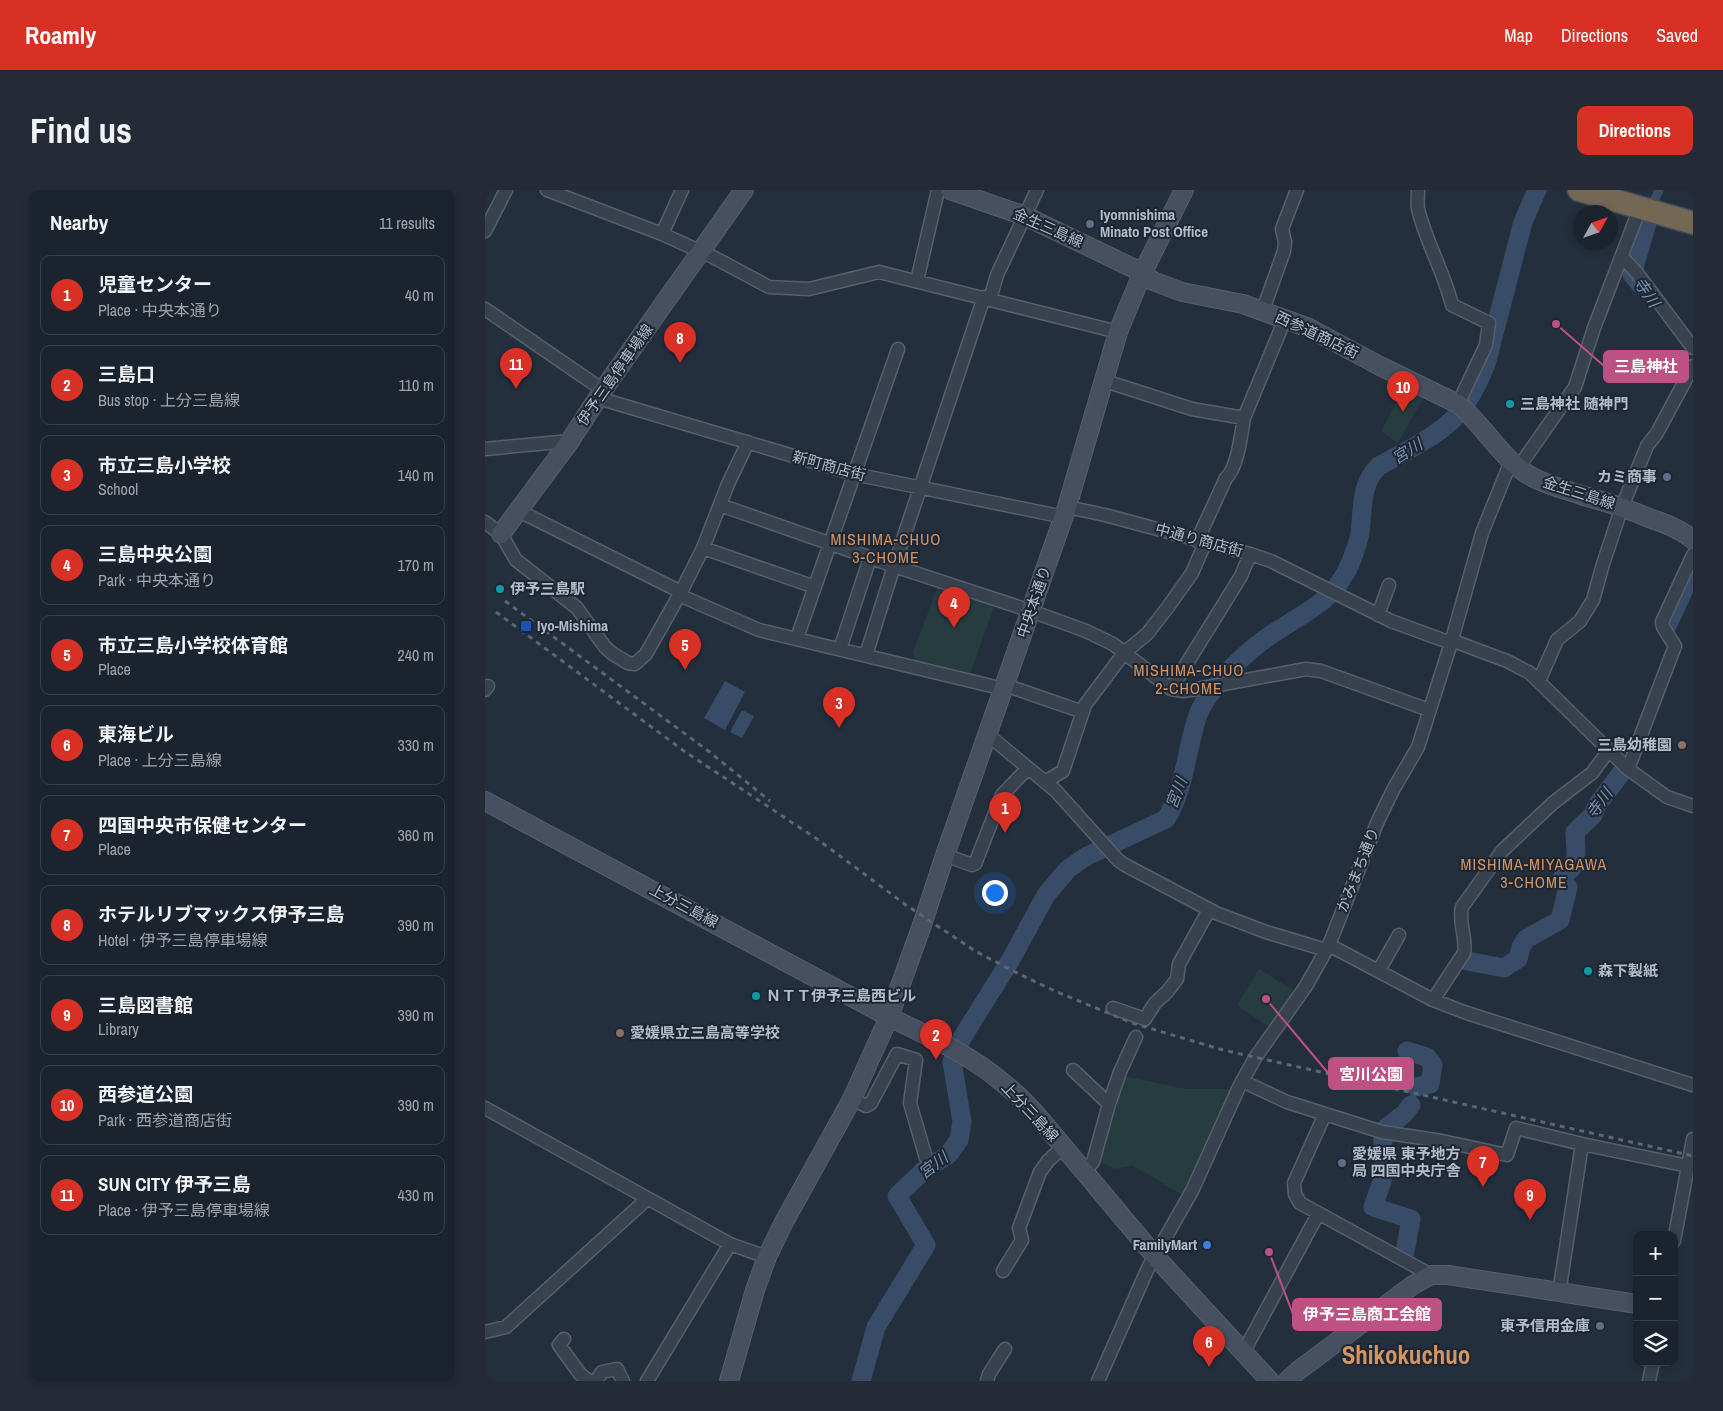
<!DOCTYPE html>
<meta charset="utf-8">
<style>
:root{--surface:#1b232e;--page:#242b36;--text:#f1f3f6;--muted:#a0a4aa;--line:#39404a;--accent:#d93025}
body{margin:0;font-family:"Archivo Narrow","Noto Sans JP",sans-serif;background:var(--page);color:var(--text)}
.controls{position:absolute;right:15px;bottom:15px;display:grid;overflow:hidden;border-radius:10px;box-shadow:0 2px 8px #0003}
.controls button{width:45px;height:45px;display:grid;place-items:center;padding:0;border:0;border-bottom:1px solid var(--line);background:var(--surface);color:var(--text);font:25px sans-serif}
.compass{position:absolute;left:1088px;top:15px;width:45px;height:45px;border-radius:50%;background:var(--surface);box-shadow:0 2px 8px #0003;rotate:50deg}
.you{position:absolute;left:509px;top:702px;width:18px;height:18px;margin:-12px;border:4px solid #fff;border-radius:50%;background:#1a73e8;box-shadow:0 0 0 8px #1a73e833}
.badge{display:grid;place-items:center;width:32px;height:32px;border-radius:50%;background:var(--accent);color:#fff;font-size:16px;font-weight:700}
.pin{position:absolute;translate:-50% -41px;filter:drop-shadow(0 1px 2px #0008)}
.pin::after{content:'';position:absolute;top:26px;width:18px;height:15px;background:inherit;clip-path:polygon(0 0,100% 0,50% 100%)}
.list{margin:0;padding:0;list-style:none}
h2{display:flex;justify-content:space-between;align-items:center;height:65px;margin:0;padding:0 20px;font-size:21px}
h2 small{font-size:16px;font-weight:400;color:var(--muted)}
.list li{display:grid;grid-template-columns:32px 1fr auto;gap:15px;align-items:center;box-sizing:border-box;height:80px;margin:0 10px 10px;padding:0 10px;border:1px solid var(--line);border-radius:10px}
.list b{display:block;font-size:19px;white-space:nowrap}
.list p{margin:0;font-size:16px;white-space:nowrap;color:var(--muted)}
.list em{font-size:16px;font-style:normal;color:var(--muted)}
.icon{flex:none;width:28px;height:28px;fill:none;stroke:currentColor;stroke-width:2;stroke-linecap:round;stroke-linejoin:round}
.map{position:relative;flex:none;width:1208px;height:1191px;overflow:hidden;border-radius:10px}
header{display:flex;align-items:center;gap:30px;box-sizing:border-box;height:70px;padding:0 25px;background:var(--accent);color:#fff}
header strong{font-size:24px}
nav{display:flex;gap:28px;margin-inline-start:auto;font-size:18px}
.intro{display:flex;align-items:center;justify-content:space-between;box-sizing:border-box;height:120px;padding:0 30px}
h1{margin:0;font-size:35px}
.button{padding:12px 22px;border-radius:10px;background:var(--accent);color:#fff;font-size:18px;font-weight:700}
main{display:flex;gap:30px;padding:0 30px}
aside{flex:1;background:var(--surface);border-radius:10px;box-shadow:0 2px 8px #0003}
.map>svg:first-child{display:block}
</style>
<header>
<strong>Roamly</strong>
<nav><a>Map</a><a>Directions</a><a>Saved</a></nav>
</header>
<div class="intro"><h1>Find us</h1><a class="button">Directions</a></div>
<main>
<aside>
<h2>Nearby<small>11 results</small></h2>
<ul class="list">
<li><span class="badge">1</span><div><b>児童センター</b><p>Place · 中央本通り</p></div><em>40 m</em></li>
<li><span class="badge">2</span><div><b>三島口</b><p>Bus stop · 上分三島線</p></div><em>110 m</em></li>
<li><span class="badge">3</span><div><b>市立三島小学校</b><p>School</p></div><em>140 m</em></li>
<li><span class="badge">4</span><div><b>三島中央公園</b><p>Park · 中央本通り</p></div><em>170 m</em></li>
<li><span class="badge">5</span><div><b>市立三島小学校体育館</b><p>Place</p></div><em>240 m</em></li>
<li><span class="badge">6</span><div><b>東海ビル</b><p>Place · 上分三島線</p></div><em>330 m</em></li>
<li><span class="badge">7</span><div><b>四国中央市保健センター</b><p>Place</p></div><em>360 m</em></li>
<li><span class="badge">8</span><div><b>ホテルリブマックス伊予三島</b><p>Hotel · 伊予三島停車場線</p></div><em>390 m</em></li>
<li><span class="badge">9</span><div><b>三島図書館</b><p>Library</p></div><em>390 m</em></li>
<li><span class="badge">10</span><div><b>西参道公園</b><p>Park · 西参道商店街</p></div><em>390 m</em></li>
<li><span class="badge">11</span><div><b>SUN CITY 伊予三島</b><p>Place · 伊予三島停車場線</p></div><em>430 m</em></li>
</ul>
</aside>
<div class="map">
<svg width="1208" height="1191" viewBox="0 0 1208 1191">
<rect width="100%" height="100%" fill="#242f3e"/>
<path fill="#263c3f" d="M922,194L941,203L913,253L896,241Z
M454,393L510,414L485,484L431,470L428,463Z
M774,779L811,802L784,837L752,815Z
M639,886L700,899H748L701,1007L647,975L631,979L612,971Z"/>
<path fill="#394c67" d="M1169,0H1179L1173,14L1164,11Z
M240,491L260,502L240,540L219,528Z
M257,520L269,526L257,548L245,542Z"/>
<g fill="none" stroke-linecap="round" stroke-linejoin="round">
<path stroke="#394c67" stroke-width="19" d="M1155,94L1147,84L1163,30
M1183,434L1208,380
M982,771L1019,778L1033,769L1036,757L1041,749L1075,730L1083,697L1076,690C1079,683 1086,681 1089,675C1093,666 1090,651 1090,642L1108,625L1112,615L1137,582
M922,861L942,867L948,875L945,894L931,897
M920,1062L926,1029L888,1017L897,991L898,947L901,938L919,924L926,915
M376,1191L391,1137L441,1055L412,1006L439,980L463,965L474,950L477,931L467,872L477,848L525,771L561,705L583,679L602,666L681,629C700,598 701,562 712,528C716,513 729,499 739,487C750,473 765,460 780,449C799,435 822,424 840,409C848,403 856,391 861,382C866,374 873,353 875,343C878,320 875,293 894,276C917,263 955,245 972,225C985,210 994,192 1001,174L1038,32L1052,0"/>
<defs>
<path id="street" d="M62,0L177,44L228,67L284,97L324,99L394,82L633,142
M933,0C933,6 932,13 933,19C941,52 959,82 967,115L1004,133L1001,155L973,214
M0,41L21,0
M177,44L197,0
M1137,67L1152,83L1208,158
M432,91L453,0
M505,109L512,85L552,0
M0,119L118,200
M778,120L799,61L800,52L797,39L812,0
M620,191L707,219L759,228C756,244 753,277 741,288L712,351
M113,208L369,284L579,327
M759,228L800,129
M0,259L85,251
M1033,278L1090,197L1109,138L1155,18
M235,315L409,376L546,421L601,441L628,454L686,499L698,501L712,499L821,479L836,481L944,520
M582,317L620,325L765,364L786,371L906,431L966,453
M34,321L196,402
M0,332L16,344L31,370L92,418L120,457L128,464L143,473L150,474L161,464L196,402L218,358L243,294L263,252
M218,358L330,397
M194,405L274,440L519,499
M893,425L904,395
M312,448L413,159
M966,450L1022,471L1045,483L1143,579L1182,607L1208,616
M355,459L385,368
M381,465L409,376L499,107
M1054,491L1072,450L1095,431L1108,410L1118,374L1137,317L1162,256L1172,243L1208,176
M520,495L598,522
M686,499L756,386L765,364
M0,500L3,496
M502,544L571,601L633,670L640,675L731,723L781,742L841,760
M1143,579L1190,456L1178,437L1177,432L1208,365
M560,592L578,581L600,515L639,463L662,444L683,417L707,383L720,353
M460,665L487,675L490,674L517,605L543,578
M844,755L948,810L982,823L1208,895
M894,780L914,745
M948,810L979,763C982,747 973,733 977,717L1017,661L1068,613L1107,583L1124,560
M628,818L660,829L670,813L682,802L692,789L694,774L724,720
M588,880L624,914
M757,891L802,912L897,942L957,951L1022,965L1031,938L1097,954L1203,976
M367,909L381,916L386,913L412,864L431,870L425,913L441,968
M0,918L245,1054L282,1067
M840,924L809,993L810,1004L815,1013L946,1085
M598,982L608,972L624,914L635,882L651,847
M1189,1051L1208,949
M518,1081L537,1050L534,1038L555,982L563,971L578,957
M1074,1103L1097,954
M0,1142L21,1137L162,1009
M79,1149L74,1155L95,1184L104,1191
M758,1163L833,1024
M111,1191L117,1182L132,1179L138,1191
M162,1191L245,1054
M502,1191L504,1184L520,1159
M613,1191L663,1078L707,1001L754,897L770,868L821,796L844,755L892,633L908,600L933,557L966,453L997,343L1026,271
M1164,1191L1168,1172"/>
<path id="secondary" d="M465,0L540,26L648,78L668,91L697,102L758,114L824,138L895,176L973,214C1000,236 1018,272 1049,288C1065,296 1082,300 1099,306C1121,312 1143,319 1164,328C1179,333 1196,339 1208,350
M16,344L85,251L118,200L259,0
M0,611L404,827C443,846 484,864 517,892C531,903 544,916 556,930L669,1065L785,1191
M244,1191L270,1100L282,1067L299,1032L367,909L404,827L437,735L460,665L582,317L633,142L657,84L699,0
M802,1191L814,1180L928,1095L946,1085H963L1152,1114"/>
<path id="highway" d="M1094,0L1208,33"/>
</defs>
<use href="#street" stroke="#565f6c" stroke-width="15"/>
<use href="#secondary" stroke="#565f6c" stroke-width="20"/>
<use href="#highway" stroke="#434c59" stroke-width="25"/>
<use href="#street" stroke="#38414e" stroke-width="12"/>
<use href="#secondary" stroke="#465061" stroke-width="18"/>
<use href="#highway" stroke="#746855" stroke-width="22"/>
<path stroke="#5a6575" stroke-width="3" stroke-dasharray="5 5" stroke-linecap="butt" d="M20,411L222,560L285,611
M11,422L199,561L332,649L421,715L490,761L536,785L570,801L647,833L738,860L1208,966"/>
</g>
<g fill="#5c6f8a" stroke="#1d2633" stroke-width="2">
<circle cx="605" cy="34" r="5"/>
<circle cx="1182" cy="287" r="5"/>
<circle cx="857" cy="973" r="5"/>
<circle cx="1115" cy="1136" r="5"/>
</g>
<g fill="#0f9aa8" stroke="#1d2633" stroke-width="2">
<circle cx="1025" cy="214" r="5"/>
<circle cx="15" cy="399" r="5"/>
<circle cx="1103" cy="781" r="5"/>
<circle cx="271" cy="806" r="5"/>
</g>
<rect fill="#1a4fb4" stroke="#1d2633" stroke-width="2" x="35" y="430" width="12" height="12" rx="2.5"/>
<g fill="#8d6e63" stroke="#1d2633" stroke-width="2">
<circle cx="1197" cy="555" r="5"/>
<circle cx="135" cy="843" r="5"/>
</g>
<circle fill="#3f7fe0" stroke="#1d2633" stroke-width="2" cx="722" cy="1055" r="5"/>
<g text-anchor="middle" stroke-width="4" stroke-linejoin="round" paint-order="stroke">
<g font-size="15" font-weight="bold" fill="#b4bcc9" stroke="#1d2633" text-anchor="start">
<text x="615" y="30">Iyomnishima<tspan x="615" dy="17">Minato Post Office</tspan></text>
<text x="1035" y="219">三島神社 随神門</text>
<text x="1172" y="292" text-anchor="end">カミ商事</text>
<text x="25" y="404">伊予三島駅</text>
<text x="52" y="441">Iyo-Mishima</text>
<text x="1187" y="560" text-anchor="end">三島幼稚園</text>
<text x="1113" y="786">森下製紙</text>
<text x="281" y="811">ＮＴＴ伊予三島西ビル</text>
<text x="145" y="848">愛媛県立三島高等学校</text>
<text x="867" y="969">愛媛県 東予地方<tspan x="867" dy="17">局 四国中央庁舎</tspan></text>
<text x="712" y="1060" text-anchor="end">FamilyMart</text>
<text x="1105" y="1141" text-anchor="end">東予信用金庫</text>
</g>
<g font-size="15" fill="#b4bcc9" stroke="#1d2633">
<text transform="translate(563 38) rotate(24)" y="5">金生三島線</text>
<text transform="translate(832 145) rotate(25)" y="5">西参道商店街</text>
<text transform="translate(130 185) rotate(-55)" y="5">伊予三島停車場線</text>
<text transform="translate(344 276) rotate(15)" y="5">新町商店街</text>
<text transform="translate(1094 303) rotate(18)" y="5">金生三島線</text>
<text transform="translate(714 350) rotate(15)" y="5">中通り商店街</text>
<text transform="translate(549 412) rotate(-71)" y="5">中央本通り</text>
<text transform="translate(873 680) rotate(-68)" y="5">かみまち通り</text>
<text transform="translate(199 716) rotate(28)" y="5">上分三島線</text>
<text transform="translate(545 922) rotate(47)" y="5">上分三島線</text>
</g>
<g font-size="16" font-style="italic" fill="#7c92b1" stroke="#1d2633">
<text transform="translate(1162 102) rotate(55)" y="6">寺川</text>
<text transform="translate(922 261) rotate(-32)" y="6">宮川</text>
<text transform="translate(691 603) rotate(-69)" y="6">宮川</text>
<text transform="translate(1114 613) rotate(-54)" y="6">寺川</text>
<text transform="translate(448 975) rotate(-37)" y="6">宮川</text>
</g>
<g font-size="16" letter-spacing="1" fill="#d59563" stroke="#1d2633">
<text x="401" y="355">MISHIMA-CHUO<tspan x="401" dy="18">3-CHOME</tspan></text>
<text x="704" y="486">MISHIMA-CHUO<tspan x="704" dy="18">2-CHOME</tspan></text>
<text x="1049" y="680">MISHIMA-MIYAGAWA<tspan x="1049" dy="18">3-CHOME</tspan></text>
</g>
<g font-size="25" font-weight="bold" fill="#d59563" stroke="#1d2633">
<text x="921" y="1174">Shikokuchuo</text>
</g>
</g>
<path fill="none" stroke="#bd5182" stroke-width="2" d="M1071 134L1119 176M781 809L844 884M784 1062L808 1124"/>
<g fill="#bd5182" stroke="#1d2633" stroke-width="2">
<circle cx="1071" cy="134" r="5"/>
<circle cx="781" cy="809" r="5"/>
<circle cx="784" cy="1062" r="5"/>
</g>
<g fill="#bd5182" stroke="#bd5182" stroke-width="2">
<rect x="1119" y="161" width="84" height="31" rx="5"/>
<rect x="844" y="868" width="84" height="31" rx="5"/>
<rect x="808" y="1109" width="148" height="31" rx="5"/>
</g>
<g font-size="16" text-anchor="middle" font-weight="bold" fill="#fff">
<text x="1161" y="182">三島神社</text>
<text x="886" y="890">宮川公園</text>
<text x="882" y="1130">伊予三島商工会館</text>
</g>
</svg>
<div class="controls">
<button>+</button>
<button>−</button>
<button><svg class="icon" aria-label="layers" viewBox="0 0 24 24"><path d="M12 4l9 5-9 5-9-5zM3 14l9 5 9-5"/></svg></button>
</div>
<svg class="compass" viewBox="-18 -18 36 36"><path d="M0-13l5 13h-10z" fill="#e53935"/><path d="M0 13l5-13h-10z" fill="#a0a4aa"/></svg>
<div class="you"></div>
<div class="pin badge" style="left:520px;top:643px">1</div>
<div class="pin badge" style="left:451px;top:870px">2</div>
<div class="pin badge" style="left:354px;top:538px">3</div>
<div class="pin badge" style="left:469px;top:438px">4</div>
<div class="pin badge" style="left:200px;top:480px">5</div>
<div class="pin badge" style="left:724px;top:1177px">6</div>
<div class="pin badge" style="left:998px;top:997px">7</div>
<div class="pin badge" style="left:195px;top:173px">8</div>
<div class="pin badge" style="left:1045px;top:1030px">9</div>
<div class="pin badge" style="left:918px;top:222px">10</div>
<div class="pin badge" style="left:31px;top:199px">11</div>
</div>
</main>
